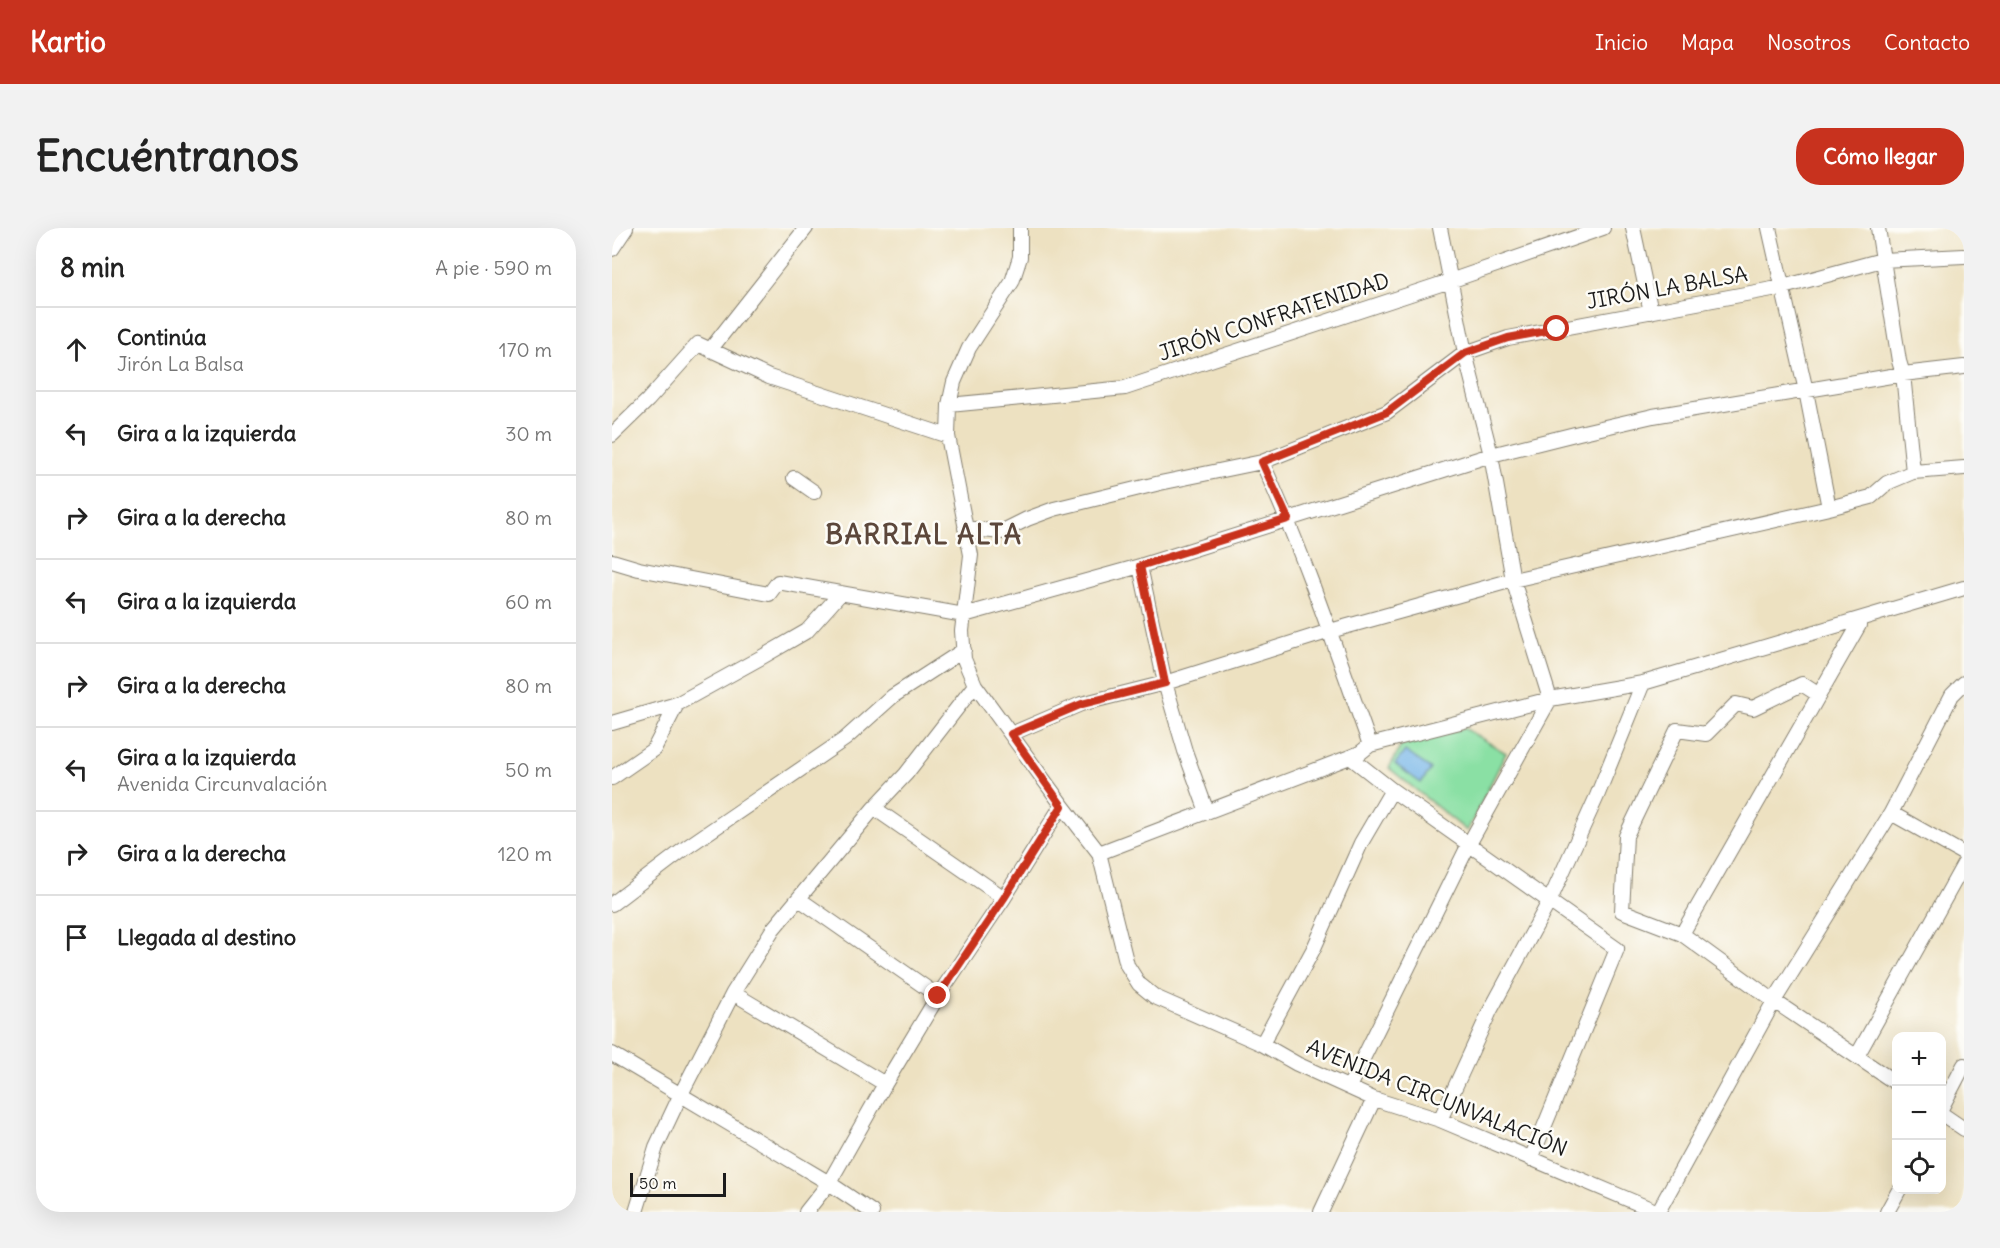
<!DOCTYPE html>
<html lang="es">
<meta charset="utf-8">
<style>
:root{--surface:#fff;--page:#f2f2f2;--text:#222;--muted:#767676;--line:#e0e0e0;--accent:#c8321e}
body{margin:0;font-family:Delius,sans-serif;background:var(--page);color:var(--text)}
.controls{position:absolute;right:18px;bottom:18px;display:grid;overflow:hidden;border-radius:12px;box-shadow:0 6px 24px #0002}
.controls button{width:54px;height:54px;display:grid;place-items:center;padding:0;border:0;border-bottom:2px solid var(--line);background:var(--surface);color:var(--text);font:30px sans-serif}
.scale{position:absolute;left:18px;bottom:15px;width:96px;box-sizing:border-box;padding-left:6px;border:3px solid #1c1c1c;border-top:0;font-size:16px;line-height:21px;white-space:nowrap;color:#1c1c1c;-webkit-text-stroke:4px #fdfcf7;paint-order:stroke}
.stop{position:absolute;width:18px;height:18px;margin:-14px;border:4px solid #c8321e;border-radius:50%;background:#fff}
.stop.end{background:#c8321e;border-color:#fff;box-shadow:0 2px 6px #0008}
.list{margin:0;padding:0;list-style:none}
h2{display:flex;justify-content:space-between;align-items:center;height:78px;margin:0;padding:0 24px;font-size:26px}
h2 small{font-size:20px;font-weight:400;color:var(--muted)}
.list li{display:grid;grid-template-columns:39px 1fr auto;gap:18px;align-items:center;box-sizing:border-box;height:84px;padding:0 24px;border-top:2px solid var(--line)}
.list b{display:block;font-size:22px;white-space:nowrap}
.list p{margin:0;font-size:20px;white-space:nowrap;color:var(--muted)}
.list em{font-size:20px;font-style:normal;color:var(--muted)}
.icon{flex:none;width:33px;height:33px;fill:none;stroke:currentColor;stroke-width:2;stroke-linecap:round;stroke-linejoin:round}
.map{position:relative;flex:none;width:1352px;height:984px;overflow:hidden;border-radius:24px}
header{display:flex;align-items:center;gap:36px;box-sizing:border-box;height:84px;padding:0 30px;background:var(--accent);color:#fff}
header strong{font-size:28px}
nav{display:flex;gap:33px;margin-inline-start:auto;font-size:21px}
.intro{display:flex;align-items:center;justify-content:space-between;box-sizing:border-box;height:144px;padding:0 36px}
h1{margin:0;font-size:42px}
.button{padding:15px 27px;border-radius:24px;background:var(--accent);color:#fff;font-size:21px;font-weight:700}
main{display:flex;gap:36px;padding:0 36px}
aside{flex:1;background:var(--surface);border-radius:24px;box-shadow:0 6px 24px #0002}
.map>svg:first-child{display:block}
</style>
<header>
<strong>Kartio</strong>
<nav><a>Inicio</a><a>Mapa</a><a>Nosotros</a><a>Contacto</a></nav>
</header>
<div class="intro"><h1>Encuéntranos</h1><a class="button">Cómo llegar</a></div>
<main>
<aside>
<h2>8 min<small>A pie · 590 m</small></h2>
<ul class="list">
<li><svg class="icon" aria-label="ahead" viewBox="0 0 24 24"><path d="M12 20V5M6 11l6-6 6 6"/></svg><div><b>Continúa</b><p>Jirón La Balsa</p></div><em>170 m</em></li>
<li><svg class="icon" aria-label="left" viewBox="0 0 24 24"><path d="M17 20v-9H6M10 6l-5 5 5 5"/></svg><div><b>Gira a la izquierda</b></div><em>30 m</em></li>
<li><svg class="icon" aria-label="right" viewBox="0 0 24 24"><path d="M7 20v-9h11M14 6l5 5-5 5"/></svg><div><b>Gira a la derecha</b></div><em>80 m</em></li>
<li><svg class="icon" aria-label="left" viewBox="0 0 24 24"><path d="M17 20v-9H6M10 6l-5 5 5 5"/></svg><div><b>Gira a la izquierda</b></div><em>60 m</em></li>
<li><svg class="icon" aria-label="right" viewBox="0 0 24 24"><path d="M7 20v-9h11M14 6l5 5-5 5"/></svg><div><b>Gira a la derecha</b></div><em>80 m</em></li>
<li><svg class="icon" aria-label="left" viewBox="0 0 24 24"><path d="M17 20v-9H6M10 6l-5 5 5 5"/></svg><div><b>Gira a la izquierda</b><p>Avenida Circunvalación</p></div><em>50 m</em></li>
<li><svg class="icon" aria-label="right" viewBox="0 0 24 24"><path d="M7 20v-9h11M14 6l5 5-5 5"/></svg><div><b>Gira a la derecha</b></div><em>120 m</em></li>
<li><svg class="icon" aria-label="arrive" viewBox="0 0 24 24"><path d="M6 21V4h12l-3 4 3 4H6"/></svg><div><b>Llegada al destino</b></div></li>
</ul>
</aside>
<div class="map">
<svg width="1352" height="984" viewBox="0 0 1352 984">
<rect width="100%" height="100%" fill="#fdfcf7"/>
<filter id="ink" filterUnits="userSpaceOnUse"><feTurbulence type="fractalNoise" baseFrequency=".0167" numOctaves="2"/><feDisplacementMap in="SourceGraphic" scale="12" xChannelSelector="R" yChannelSelector="G"/><feConvolveMatrix kernelMatrix="1 2 1 2 8 2 1 2 1" color-interpolation-filters="sRGB"/></filter>
<filter id="wash" filterUnits="userSpaceOnUse"><feTurbulence type="fractalNoise" baseFrequency=".008" numOctaves="4" result="noise"/><feDisplacementMap in="SourceGraphic" scale="24" xChannelSelector="R" yChannelSelector="G"/><feGaussianBlur stdDeviation="1.35" result="paint"/><feColorMatrix in="noise" values="0 0 0 0 0 0 0 0 0 0 0 0 0 0 0 0 0 1.4 0 .05"/><feComposite in="paint" operator="in"/></filter>
<g filter="url(#wash)">
<rect width="100%" height="100%" fill="#ede1c1"/>
<path fill="#8ae0a4" stroke="#537e60" stroke-width="1.5" d="M852,500L894,525L855,603L777,540L789,518Z"/>
<path fill="#75b5e8" stroke="#486882" stroke-width="1.5" d="M793,523L819,541L809,555L783,536Z"/>
</g>
<g filter="url(#ink)">
<g fill="none" stroke-linecap="round" stroke-linejoin="round">
<defs>
<path id="street" d="M408,0V29L400,54L357,120L342,154L337,177L336,208L359,327L350,403L352,431L363,457L450,577L487,625L515,737L527,756L543,769L650,816L685,836L762,871L828,892L1046,984
M1021,0L1039,84
M1157,0L1194,163L1217,280
M1266,0L1287,133L1291,146L1301,244
M0,21L14,0
M98,122L194,0
M337,177L513,160L838,53L991,0
M0,207L36,172L86,116L157,149L336,208
M650,234C692,326 724,422 758,517
M182,250L202,264
M353,300L389,304L415,291L442,281L548,255L650,234L775,184L853,125L896,110L1171,59L1270,32L1352,28
M0,333L27,341L157,366L166,354L352,387L528,338L879,227L967,205L1041,188L1291,146L1352,139
M528,338L553,455L573,523L595,584
M1207,467L1190,456L1141,480L1124,476L1094,506L1065,502L1014,608L1010,683L1070,706L1162,773L1284,855
M0,495L65,476L150,429L195,403L229,365
M399,506L469,476L553,455L718,403L901,352L1217,280L1259,269L1275,255L1301,244L1352,240
M738,529L780,562L1005,721L919,931
M0,550L42,521L65,476
M262,580L392,670
M1279,585L1352,626
M487,625L738,529L748,525L758,517L938,471L1031,455L1352,360
M187,671L326,768
M0,676L75,619L233,511L281,468L352,422
M1070,706L1247,397
M121,765L273,856
M650,816L702,720L749,615L780,562
M0,826L217,955L260,984
M1245,828L1352,636
M737,859L857,616L938,471L901,352L879,227L853,125L828,0
M1330,879L1352,837
M1330,886L1352,901
M828,892L878,783L938,672L985,568L1031,455
M24,984L44,919L68,868L121,765L161,701L262,580L294,546L363,457
M194,984L217,955L273,856L326,768L392,670L450,577
M709,984L762,871
M1046,984L1162,773L1279,585L1340,467L1352,455
M1275,984L1287,962"/>
</defs>
<use href="#street" stroke="#847e6e" stroke-width="16"/>
<use href="#street" stroke="#fff" stroke-width="14"/>
</g>
</g>
<g fill="none" stroke-linecap="round" stroke-linejoin="round" filter="url(#ink)">
<path stroke="#c8321e" stroke-width="8" d="M326,768L392,670L450,578L399,506L470,476L553,455L528,338L676,291L650,234L775,184L853,125L896,110L945,101"/>
</g>
<g text-anchor="middle" stroke-width="5" stroke-linejoin="round" paint-order="stroke">
<g font-size="21" fill="#1c1c1c" stroke="#fdfcf7">
<text transform="translate(1055 60) rotate(-10)" y="7">JIRÓN LA BALSA</text>
<text transform="translate(662 89) rotate(-18)" y="7">JIRÓN CONFRATENIDAD</text>
<text transform="translate(825 870) rotate(22)" y="7">AVENIDA CIRCUNVALACIÓN</text>
</g>
<g font-size="27" font-weight="bold" letter-spacing="1.5" fill="#5c473b" stroke="#fdfcf7">
<text x="312" y="316">BARRIAL ALTA</text>
</g>
</g>
</svg>
<div class="controls">
<button>+</button>
<button>−</button>
<button><svg class="icon" aria-label="locate" viewBox="0 0 24 24"><circle cx="12" cy="12" r="6"/><path d="M12 2v4M12 18v4M2 12h4M18 12h4"/></svg></button>
</div>
<div class="scale">50 m</div>
<div class="stop" style="left:945px;top:101px"></div>
<div class="stop end" style="left:326px;top:768px"></div>
</div>
</main>
